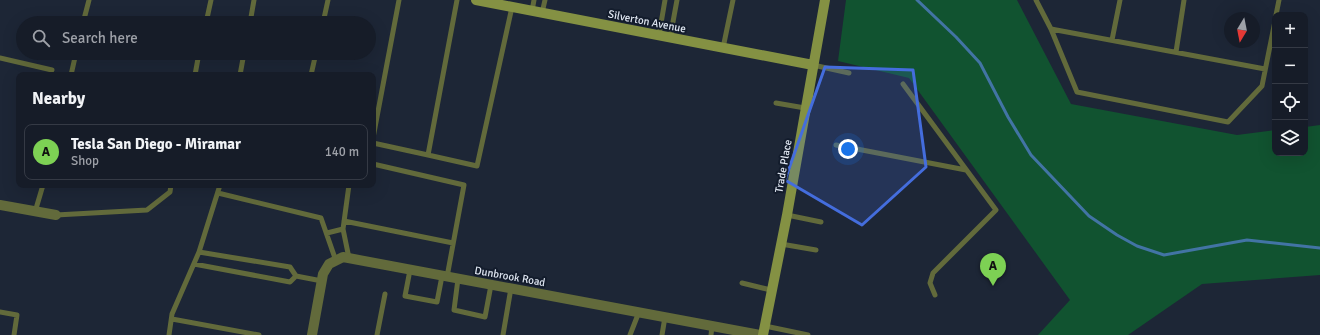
<!DOCTYPE html>
<meta charset="utf-8">
<style>
:root{--surface:#161c28;--page:#1f2530;--text:#f1f3f6;--muted:#9ea1a8;--line:#353a45;--accent:#7dd154}
body{margin:0;font-family:Signika,sans-serif;background:var(--page);color:var(--text)}
.controls{position:absolute;right:12px;top:12px;display:grid;overflow:hidden;border-radius:8px;box-shadow:0 4px 16px #0002}
.controls button{width:36px;height:36px;display:grid;place-items:center;padding:0;border:0;border-bottom:1px solid var(--line);background:var(--surface);color:var(--text);font:20px sans-serif}
.compass{position:absolute;left:1224px;top:12px;width:36px;height:36px;border-radius:50%;background:var(--surface);box-shadow:0 4px 16px #0002;rotate:190deg}
.you{position:absolute;left:848px;top:149px;width:14px;height:14px;margin:-10px;border:3px solid #fff;border-radius:50%;background:#1a73e8;box-shadow:0 0 0 6px #1a73e833}
.badge{display:grid;place-items:center;width:26px;height:26px;border-radius:50%;background:var(--accent);color:#111;font-size:13px;font-weight:700}
.pin{position:absolute;translate:-50% -33px;filter:drop-shadow(0 1px 2px #0008)}
.pin::after{content:'';position:absolute;top:21px;width:14px;height:12px;background:inherit;clip-path:polygon(0 0,100% 0,50% 100%)}
.list{margin:0;padding:0;list-style:none}
h2{display:flex;justify-content:space-between;align-items:center;height:52px;margin:0;padding:0 16px;font-size:17px}
h2 small{font-size:13px;font-weight:400;color:var(--muted)}
.list li{display:grid;grid-template-columns:26px 1fr auto;gap:12px;align-items:center;box-sizing:border-box;height:56px;margin:0 8px 8px;padding:0 8px;border:1px solid var(--line);border-radius:8px}
.list b{display:block;font-size:15px;white-space:nowrap}
.list p{margin:0;font-size:13px;white-space:nowrap;color:var(--muted)}
.list em{font-size:13px;font-style:normal;color:var(--muted)}
.icon{flex:none;width:22px;height:22px;fill:none;stroke:currentColor;stroke-width:2;stroke-linecap:round;stroke-linejoin:round}
.map{position:relative;flex:none;width:1320px;height:335px;overflow:hidden}
.search{position:absolute;background:var(--surface);box-shadow:0 4px 16px #0002;left:16px;top:16px;width:360px;height:44px;display:flex;align-items:center;gap:10px;box-sizing:border-box;padding:0 14px;border-radius:22px;color:var(--muted);font-size:15px}
.panel{position:absolute;background:var(--surface);box-shadow:0 4px 16px #0002;left:16px;top:72px;width:360px;height:116px;border-radius:8px}
.map>svg:first-child{display:block}
</style>
<div class="map">
<svg width="1320" height="335" viewBox="0 0 1320 335">
<rect width="100%" height="100%" fill="#1d2636"/>
<path fill="#115330" d="M846,0H1017L1071,104L1237,135L1275,130V153H1305V127L1320,125V275L1202,284L1128,335H1038L1070,300L909,78L838,61Z"/>
<g fill="none" stroke-linecap="round" stroke-linejoin="round">
<path stroke="#4274a4" stroke-width="3" d="M917,0L956,37L980,63L1008,117L1031,155L1089,216L1117,235L1137,246L1164,255L1247,240L1320,248"/>
<path stroke="#626a3b" stroke-width="5" d="M457,0L428,155L477,166L512,7
M1036,0L1051,29L1077,92L1228,122L1262,86L1275,21
M532,11L534,0
M542,13L545,0
M1276,15L1279,0
M83,23L89,0
M206,23L211,0
M250,23L254,0
M323,23L328,0
M1051,29L1265,69
M659,35L665,0
M670,38L677,0
M1112,40L1120,0
M723,48L733,0
M1176,52L1184,0
M0,58L52,70
M813,65L849,73
M71,75L76,53
M195,75L199,53
M240,75L244,53
M311,75L316,53
M903,84L996,210L933,273L930,283L935,295
M776,103L805,108
M373,138L399,0
M373,143L428,155
M836,145L966,170
M373,164L464,185L447,277
M218,193L321,218L336,261
M35,212L43,185
M56,215L147,210L170,192L171,185
M787,215L821,222
M344,221L453,243
M327,233L343,229
M781,244L816,250
M349,258L343,229L349,185
M194,264L290,282L296,276L290,267L199,252
M410,270L405,296L437,302L442,276
M296,276L322,281
M458,279L454,310L485,317L491,285
M742,283L771,290
M0,312L17,315L14,335
M172,319L259,335
M765,326L808,335
M169,335L172,314L199,252L220,185
M377,335L385,294
M503,335L511,288
M630,335L639,312
M662,335L665,317
M711,335L712,326"/>
<path stroke="#626a3b" stroke-width="10" d="M0,205L56,215
M312,335L323,274L329,264L343,257L760,335"/>
<path stroke="#849143" stroke-width="10" d="M476,0L813,65
M763,335L787,215L825,0"/>
</g>
<path fill="#446ddd" fill-opacity="0.2" stroke="#446ddd" stroke-width="3" stroke-linejoin="round" d="M825,67L913,70L926,167L862,225L785,180Z"/>
<g text-anchor="middle" stroke-width="4" stroke-linejoin="round" paint-order="stroke">
<g font-size="11" fill="#e0e7f2" stroke="#131c2c">
<text transform="translate(647 21) rotate(11)" y="4">Silverton Avenue</text>
<text transform="translate(783 166) rotate(-80)" y="4">Trade Place</text>
<text transform="translate(510 276) rotate(10)" y="4">Dunbrook Road</text>
</g>
</g>
</svg>
<div class="controls">
<button>+</button>
<button>−</button>
<button><svg class="icon" aria-label="locate" viewBox="0 0 24 24"><circle cx="12" cy="12" r="6"/><path d="M12 2v4M12 18v4M2 12h4M18 12h4"/></svg></button>
<button><svg class="icon" aria-label="layers" viewBox="0 0 24 24"><path d="M12 4l9 5-9 5-9-5zM3 14l9 5 9-5"/></svg></button>
</div>
<svg class="compass" viewBox="-18 -18 36 36"><path d="M0-13l5 13h-10z" fill="#e53935"/><path d="M0 13l5-13h-10z" fill="#9ea1a8"/></svg>
<div class="you"></div>
<div class="pin badge" style="left:993px;top:286px">A</div>
<div class="search"><svg class="icon" aria-label="search" viewBox="0 0 24 24"><circle cx="10" cy="10" r="6"/><path d="M15 15l6 6"/></svg>Search here</div>
<section class="panel">
<h2>Nearby<small></small></h2>
<ul class="list">
<li><span class="badge">A</span><div><b>Tesla San Diego - Miramar</b><p>Shop</p></div><em>140 m</em></li>
</ul>
</section>
</div>
